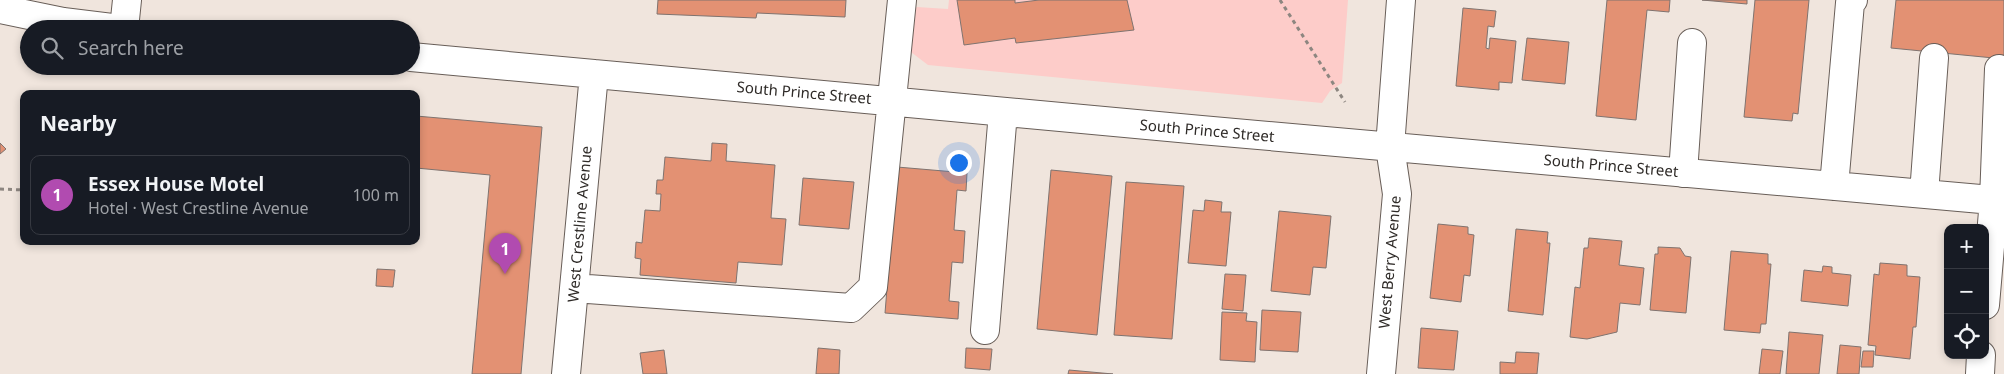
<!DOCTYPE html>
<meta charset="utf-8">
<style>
:root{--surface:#171b24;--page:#242831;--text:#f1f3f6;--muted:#9ea1a6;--line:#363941;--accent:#b14bb0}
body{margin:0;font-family:"Noto Sans",sans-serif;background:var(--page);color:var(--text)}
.controls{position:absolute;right:15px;bottom:15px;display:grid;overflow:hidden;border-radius:10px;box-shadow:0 2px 8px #0003}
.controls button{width:45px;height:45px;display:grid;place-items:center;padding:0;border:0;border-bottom:1px solid var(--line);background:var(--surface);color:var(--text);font:25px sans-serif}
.you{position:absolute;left:958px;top:162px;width:18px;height:18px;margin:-12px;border:4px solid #fff;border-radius:50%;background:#1a73e8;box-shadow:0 0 0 8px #1a73e833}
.badge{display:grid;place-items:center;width:32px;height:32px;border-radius:50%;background:var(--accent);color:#fff;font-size:16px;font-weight:700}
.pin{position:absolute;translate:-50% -41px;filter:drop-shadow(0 1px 2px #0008)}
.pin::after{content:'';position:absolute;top:26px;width:18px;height:15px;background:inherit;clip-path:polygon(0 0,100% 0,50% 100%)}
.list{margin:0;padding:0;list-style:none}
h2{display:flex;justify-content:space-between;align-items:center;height:65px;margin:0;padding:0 20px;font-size:21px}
h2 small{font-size:16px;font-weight:400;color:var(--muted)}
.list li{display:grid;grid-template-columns:32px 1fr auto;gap:15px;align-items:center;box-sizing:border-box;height:80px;margin:0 10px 10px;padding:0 10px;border:1px solid var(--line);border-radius:10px}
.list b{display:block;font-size:19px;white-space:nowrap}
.list p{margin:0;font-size:16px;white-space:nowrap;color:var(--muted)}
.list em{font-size:16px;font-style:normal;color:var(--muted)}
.icon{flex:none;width:28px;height:28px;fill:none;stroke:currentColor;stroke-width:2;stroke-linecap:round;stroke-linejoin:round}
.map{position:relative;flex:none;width:2004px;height:374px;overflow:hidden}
.search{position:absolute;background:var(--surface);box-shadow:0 2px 8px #0003;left:20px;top:20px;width:400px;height:55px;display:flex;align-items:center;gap:12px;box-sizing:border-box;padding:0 18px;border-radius:28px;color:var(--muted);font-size:19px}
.panel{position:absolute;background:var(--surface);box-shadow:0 2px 8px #0003;left:20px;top:90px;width:400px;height:155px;border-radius:10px}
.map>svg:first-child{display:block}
</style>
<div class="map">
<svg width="2004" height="374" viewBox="0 0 2004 374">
<rect width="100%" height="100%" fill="#f0e5dd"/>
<path fill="#fdccc9" d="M949,0H1348L1342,83L1330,91L1322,103L928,65L907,49L910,15L917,7L948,9Z"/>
<path fill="#e39173" stroke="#7f736f" d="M658,0H846L845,17L757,13L756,18L657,14Z
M957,0H1015V3L1039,0H1127L1134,30L1016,43L1015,38L964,45Z
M1607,0H1670L1669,12L1647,10L1636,120L1596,116Z
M1702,0H1747V4Z
M1755,0H1809L1798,114L1793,113L1792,121L1744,117Z
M1896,0H2004V59L1891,48Z
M1463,8L1496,11L1494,27L1488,26L1486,48L1489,49L1490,38L1516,41L1512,83L1499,82V90L1456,86Z
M1527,38L1569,42L1565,84L1522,80Z
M416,116L542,127L521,374H472L490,175L416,168Z
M0,143L6,149L0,154Z
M712,143L727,144L726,161L775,165L771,218L786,219L782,265L738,262L736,283L640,275L641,259L635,258L636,242L642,243L645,210L660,211L661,194H656L657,180H663L665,157L711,161Z
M897,167L967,173L966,191L957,190L954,230L965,231L963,263L952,262L949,301L959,302L958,319L885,313Z
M1051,170L1112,176L1097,335L1037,329Z
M803,178L854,182L849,229L799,225Z
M1126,182L1184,186L1172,339L1114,335Z
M1205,200L1222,202L1221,212H1231L1226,266L1188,263L1193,210L1204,211Z
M1279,211L1331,216L1326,268L1313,267L1310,295L1271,291Z
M1438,224L1468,227V234L1474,235L1470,276L1464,275L1461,302L1430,298Z
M1516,229L1548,232L1547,243H1550L1543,315L1508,311Z
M1589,238L1622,241L1619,265L1644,268L1640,305L1620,303L1617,332L1587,339L1570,337L1575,287L1580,288L1584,248H1588Z
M1658,247L1680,248L1685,256L1691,257L1686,313L1650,310L1655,254H1658Z
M1731,251L1768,254V264H1771L1766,324H1761L1760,333L1724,330Z
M1880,263L1907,265V276L1920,277L1916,327H1913L1910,359L1875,355L1876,346L1868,345L1874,274L1879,275Z
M1823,266L1832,267V273L1851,275L1848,306L1801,301L1804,270L1822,272Z
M377,269L395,270L393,287L376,286Z
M1225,274L1246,275L1243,311L1222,309Z
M1262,310L1301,312L1298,352L1260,350Z
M1222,312L1247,313L1246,321L1257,322L1255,362L1220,360Z
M1421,328L1458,331L1454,370L1418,368Z
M1789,332L1823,335L1819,374H1786Z
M1840,345L1861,347L1859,374H1837Z
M818,348L840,350L839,374H816Z
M966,348L992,349L990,370L965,368Z
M1762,349L1783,351L1780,374H1759Z
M664,350L667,374H643L640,353Z
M1863,351H1874L1873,367H1861Z
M1516,352L1539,353L1537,374H1500V362L1515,363Z
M1069,370L1113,374H1068Z"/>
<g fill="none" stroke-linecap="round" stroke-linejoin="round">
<defs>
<path id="minor" d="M0,9L63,22L120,29
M124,29L127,0
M411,57L1201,130L2004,201
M1683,173L1692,43
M1834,186L1850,3L1853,0
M1924,194L1934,58
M574,288L851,308L873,287L902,0
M1985,305L1994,200L1999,69
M985,330L1003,112
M566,374L594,74
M1381,374L1397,194L1390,147L1401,0
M1980,374L1981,355"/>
</defs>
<use href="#minor" stroke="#685e58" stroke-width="30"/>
<path stroke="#8d8680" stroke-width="3" stroke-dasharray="4 4" stroke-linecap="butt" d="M1280,0L1345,102
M0,189L24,190"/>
<use href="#minor" stroke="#fff" stroke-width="28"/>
</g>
<g text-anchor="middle" stroke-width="4" stroke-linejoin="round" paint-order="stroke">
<g font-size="15" fill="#2f2b28" stroke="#fff">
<text transform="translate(804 93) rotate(5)" y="5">South Prince Street</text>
<text transform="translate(1207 131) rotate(5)" y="5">South Prince Street</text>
<text transform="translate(1611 166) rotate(5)" y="5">South Prince Street</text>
<text transform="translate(580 224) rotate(-85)" y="5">West Crestline Avenue</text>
<text transform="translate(1390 262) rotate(-85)" y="5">West Berry Avenue</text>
</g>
</g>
</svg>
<div class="controls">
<button>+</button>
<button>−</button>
<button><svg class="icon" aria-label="locate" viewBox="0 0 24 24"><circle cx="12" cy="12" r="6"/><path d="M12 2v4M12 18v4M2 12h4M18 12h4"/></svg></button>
</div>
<div class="you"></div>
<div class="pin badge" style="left:505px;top:274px">1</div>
<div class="search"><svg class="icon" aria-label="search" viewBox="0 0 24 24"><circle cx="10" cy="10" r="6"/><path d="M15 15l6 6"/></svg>Search here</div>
<section class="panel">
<h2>Nearby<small></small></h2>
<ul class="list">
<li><span class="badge">1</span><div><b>Essex House Motel</b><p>Hotel · West Crestline Avenue</p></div><em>100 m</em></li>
</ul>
</section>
</div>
